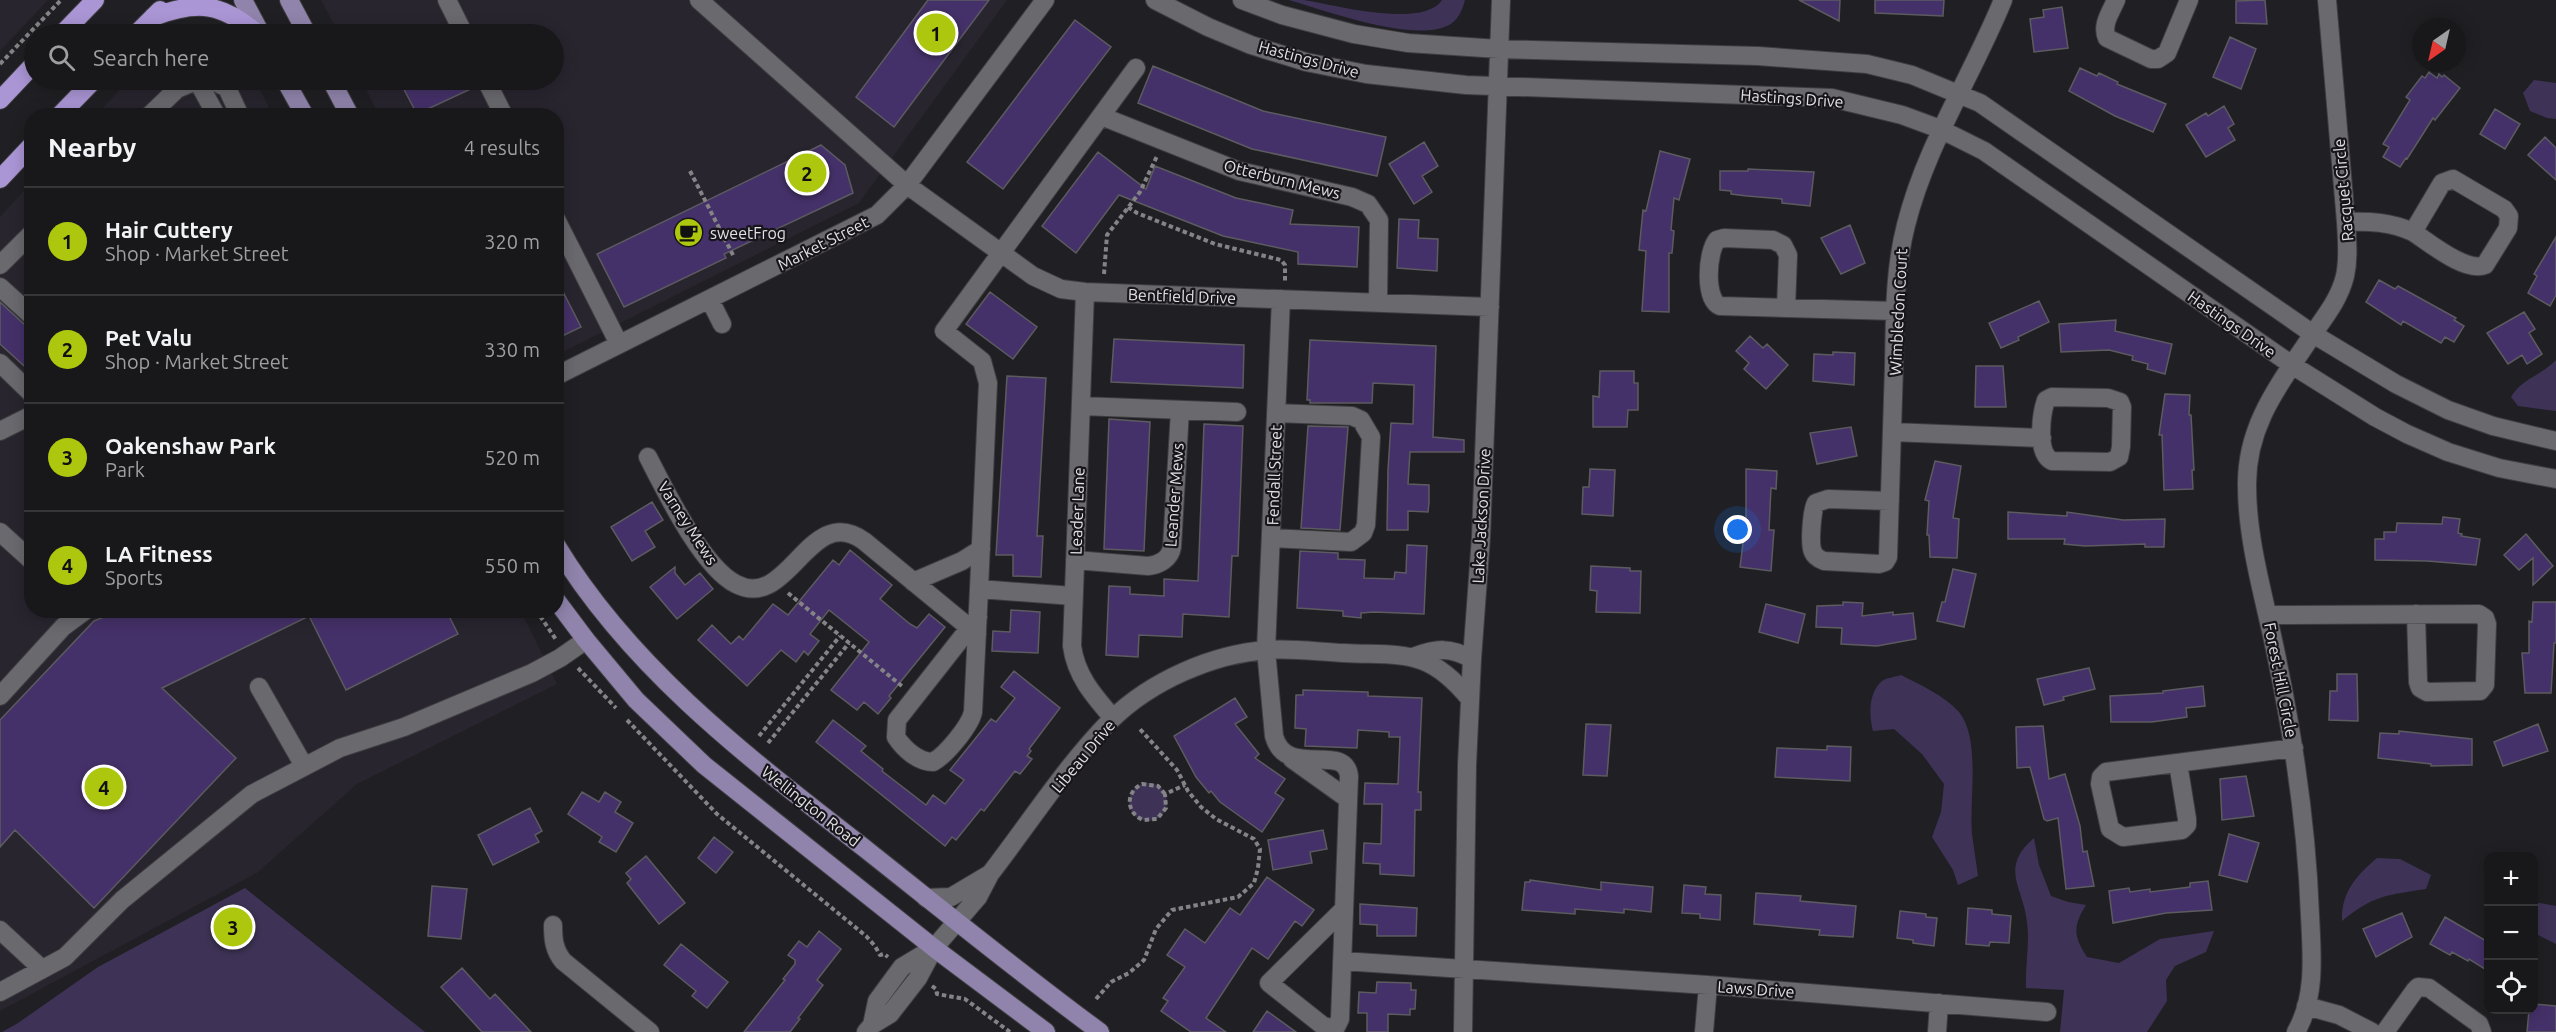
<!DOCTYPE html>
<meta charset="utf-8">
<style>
:root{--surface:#18171a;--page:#252427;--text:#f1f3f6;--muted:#9f9fa2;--line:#363639;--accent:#adc60e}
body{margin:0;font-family:Ubuntu,sans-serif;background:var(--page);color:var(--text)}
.controls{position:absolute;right:18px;bottom:18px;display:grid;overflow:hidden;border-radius:12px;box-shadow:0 3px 15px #0003}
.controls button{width:54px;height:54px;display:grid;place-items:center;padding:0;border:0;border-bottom:2px solid var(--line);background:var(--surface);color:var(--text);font:30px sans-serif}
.compass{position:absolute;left:2412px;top:18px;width:54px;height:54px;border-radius:50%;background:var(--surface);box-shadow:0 3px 15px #0003;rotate:214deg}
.you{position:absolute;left:1738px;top:530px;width:21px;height:21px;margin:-15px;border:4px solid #fff;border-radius:50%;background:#1a73e8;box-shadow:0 0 0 9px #1a73e833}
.badge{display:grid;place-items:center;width:39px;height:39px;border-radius:50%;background:var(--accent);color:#111;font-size:20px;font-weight:700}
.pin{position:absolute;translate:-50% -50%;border:3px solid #fff;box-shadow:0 2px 6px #0006}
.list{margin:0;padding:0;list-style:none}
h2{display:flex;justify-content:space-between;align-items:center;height:78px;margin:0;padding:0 24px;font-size:26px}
h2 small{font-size:20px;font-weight:400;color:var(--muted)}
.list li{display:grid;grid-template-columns:39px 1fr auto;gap:18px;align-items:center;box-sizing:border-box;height:108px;padding:0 24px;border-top:2px solid var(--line)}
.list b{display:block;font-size:22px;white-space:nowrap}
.list p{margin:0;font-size:20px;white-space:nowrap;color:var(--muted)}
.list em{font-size:20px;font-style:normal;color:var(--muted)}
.icon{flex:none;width:33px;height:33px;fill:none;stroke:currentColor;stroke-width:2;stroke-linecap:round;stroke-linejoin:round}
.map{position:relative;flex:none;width:2556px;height:1032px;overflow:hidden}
.search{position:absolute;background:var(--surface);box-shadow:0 3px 15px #0003;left:24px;top:24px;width:540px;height:66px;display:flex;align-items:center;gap:15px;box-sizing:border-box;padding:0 21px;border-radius:33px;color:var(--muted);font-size:22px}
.panel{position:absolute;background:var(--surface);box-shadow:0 3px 15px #0003;left:24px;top:108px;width:540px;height:510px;border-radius:24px}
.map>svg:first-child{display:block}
</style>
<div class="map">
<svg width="2556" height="1032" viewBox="0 0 2556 1032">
<rect width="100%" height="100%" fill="#201f23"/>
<path fill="#28252f" d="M0,0H48L0,51Z
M321,0H1007L859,203L557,355L556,116L379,115L361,80H554V34H339Z
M198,24L207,25L226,34H172L188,25Z
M129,80H255L273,115L95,116Z
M31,183L32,610L521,611L557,684L357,784L257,873L0,1011V217Z"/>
<path fill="#3e3356" d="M1289,0H1304C1335,5 1423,29 1442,0H1465C1462,11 1458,21 1447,26C1412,42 1326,11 1289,0Z
M2534,80L2556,83V119L2547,118L2530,111L2523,93Z
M2556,360V411L2518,406L2511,397C2521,379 2542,375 2556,360Z
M1901,675C1920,685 1944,695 1959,712C1981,739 1969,801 1972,834C1974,848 1976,862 1978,876L1958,885L1953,870L1932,837L1941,812L1944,784L1922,754L1894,729L1873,731C1869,716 1868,693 1882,681C1886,678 1895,677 1901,675Z
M1129 802a19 19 0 1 1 38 0a19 19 0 1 1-38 0Z
M2034,838L2039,865L2051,896L2068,902L2086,905C2073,926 2073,936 2087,957L2119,963L2160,939L2214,931L2206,952L2175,966L2166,980L2167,1001L2147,1032H2060L2064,990L2026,988C2025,966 2030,944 2027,922C2023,887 1999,868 2034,838Z
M2377,858L2400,859L2431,875L2426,889C2388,895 2373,895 2342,921C2341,892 2357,875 2377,858Z
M245,888L425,1032H2L18,1023L98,967Z
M2534,902L2556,906V944L2534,933Z"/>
<path fill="#453169" stroke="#5c5b60" stroke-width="1.5" d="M928,0H989L894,127L856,97Z
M1799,0H1840L1839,21Z
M1875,0H1944L1943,16L1875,13Z
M2265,0L2267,24L2236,23V1Z
M2062,7L2068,48L2034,52L2030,19L2044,17L2043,10Z
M1075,20L1111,47L1003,189L967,162Z
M2230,37L2256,49L2241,89L2213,77Z
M1153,66L1263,111L1386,137L1377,176L1252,149L1138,103Z
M2080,68L2097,76L2099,73L2118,82L2117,84L2166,104L2153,132L2115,116L2069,91Z
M2429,72L2437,78L2439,74L2442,77L2444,75L2460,88L2435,120L2433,118L2407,159L2406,158L2400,167L2383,157L2389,147L2383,144L2410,100L2406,97L2422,76L2425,78Z
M399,80H475L477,86L417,114Z
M2224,106L2234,124L2228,128L2235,140L2206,157L2186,125L2206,113L2208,116Z
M2495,109L2520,124L2505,149L2480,134Z
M2545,137L2556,148V180L2528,155Z
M1424,142L1438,166L1422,176L1432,192L1414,204L1389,164Z
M821,145L845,165L853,193L724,254L726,258L624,307L597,254Z
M1660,151L1690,159L1679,200L1674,198L1671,230L1674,231L1672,253H1669V312L1642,311L1646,251L1639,250L1643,210L1646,211Z
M1098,152L1146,189L1155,166L1236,198L1293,210L1290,224L1359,227L1357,267L1298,264V252L1223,236L1119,195L1076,253L1042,226Z
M1748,169L1814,172L1810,206L1782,203V199L1747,196L1731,194V191L1720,190V171H1748Z
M1399,219L1419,220L1418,238L1438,239L1437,271L1397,268Z
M1850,225L1865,263L1841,274L1821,238Z
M2556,237V295L2550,306L2528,293L2537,276L2534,274Z
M556,278L581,327L556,339Z
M2379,280L2395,289L2398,286L2456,318L2454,320L2464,326L2454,342L2445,337L2441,343L2403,321L2401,325L2366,302Z
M990,292L1037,327L1013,359L966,324Z
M2039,301L2049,322L2018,337L2019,340L2001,348L1989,323Z
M0,302L24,324L32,327V373L0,344Z
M2524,312L2535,329L2529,333L2542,354L2527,364L2522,355L2508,364L2487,333Z
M2116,320L2115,331L2172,344L2165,374L2147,369L2148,364L2132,360L2133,356L2109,350L2061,352L2059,324Z
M1750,336L1763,348L1767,344L1788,365L1766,389L1744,369L1749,363L1736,351Z
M1114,339L1244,345L1243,388L1111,382Z
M1310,340L1436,346L1433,437L1464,440V452H1410L1408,484L1429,485V502L1428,512L1408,511V530H1387L1388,470L1391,423L1413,424L1414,385L1373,383L1372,403H1310V400H1307Z
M1833,352L1855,353L1854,385L1813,381L1814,354L1833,355Z
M1976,366H2003L2006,407H1975Z
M1600,371H1634V383H1638V410H1628L1627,427H1593V396L1599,397Z
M1007,376L1046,378L1037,536H1043L1041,577L1013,576V555H996Z
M2165,394L2190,395L2189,415H2191L2194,470H2192L2193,489L2164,490L2162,435H2159Z
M1109,419L1150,422L1144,551L1104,549Z
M1204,424L1243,426L1238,556H1232L1229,617L1183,614L1182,637L1139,635L1138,657L1106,655L1109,586L1130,587V594L1164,596V579L1198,581Z
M1308,426L1348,427L1340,530L1301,528Z
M1851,427L1857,456L1817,464L1810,433Z
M1935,461L1961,466L1953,518L1959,519L1957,558L1930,557L1929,535H1927L1929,501L1925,500Z
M1590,469L1615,470L1613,516L1582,514L1583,487H1589Z
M1746,469L1777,471L1776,489L1771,488L1769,530H1774L1771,571L1740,567L1746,519Z
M652,502L663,520L645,531L655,547L632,561L611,527Z
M2008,512L2067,516V512L2123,520L2165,519L2164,547H2145V544L2085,546L2064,544L2065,539H2008Z
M2443,517L2460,519L2458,533L2462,534L2461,536L2480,539L2476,565L2427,561L2375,560V539H2384V532H2396L2397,523L2442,524Z
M2526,534L2553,566L2533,585V558L2519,570L2504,555Z
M1407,545L1427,546L1424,614L1374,612L1361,613V618L1343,616V611L1297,608L1300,551L1338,553V559L1365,560L1364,578L1394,579L1395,572L1406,573Z
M850,550L892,585L880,599L910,624L917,628L929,614L945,627L889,696L891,698L878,714L864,702L857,710L831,690L869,642L829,610L810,634L819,641L808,655L804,651L796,662L781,650L747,686L698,640L712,625L731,644L739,636L743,640L773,604L788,615L833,560L839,565Z
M1591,566L1630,568V571H1641L1640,613L1596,612L1597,591L1590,590Z
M675,567V573L685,585L700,573L713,589L677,619L650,587Z
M1953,569L1976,574L1964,627L1937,621L1942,602H1945Z
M1843,602L1863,603L1862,616L1893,612V615L1913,613L1916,639L1877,646L1841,644L1842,628L1816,627L1817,606L1843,605Z
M2533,602H2556V643H2554L2551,693H2525L2522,653H2529V621L2532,622Z
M1766,604L1805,614L1798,643L1759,632Z
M121,610H446L458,634L346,690L309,616L162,688L236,758L94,908L15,830L0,847V720L94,621Z
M1011,610L1040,612L1038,653L992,651L993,631L1010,632Z
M2089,668L2095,689L2063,697L2064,700L2044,705L2037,679Z
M1014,671L1060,708L1029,749L1031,751L1027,756L1032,759L1020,774L1015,771L984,811L981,809L956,840L952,837L945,846L816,742L833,720L866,746L861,751L883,769L882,771L926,805L933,795L945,804L964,780L950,770L991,719L996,722L1015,698L1001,687Z
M2337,674H2357L2358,721L2329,720L2330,691H2337Z
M2203,686L2205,706L2186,708L2187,717L2152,722H2111L2110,696L2163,693V691Z
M1303,690L1368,692V696L1422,698L1418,792H1421V810H1415L1414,876L1380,874V864L1363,863L1364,843L1381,844L1382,804H1364L1365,783L1398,784L1400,737H1389V732L1358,730L1357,748L1305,746L1306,729L1295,728L1296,695H1303Z
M1235,698L1247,717L1235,724L1259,754L1255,758L1285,779L1275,793L1284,799L1262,832L1220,802L1211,791L1209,793L1196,777L1174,736Z
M1586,724L1611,725L1607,776L1583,775Z
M2538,724L2548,751L2503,766L2494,742Z
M2043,726L2049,779L2065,774L2080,826L2083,852L2087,851L2094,886L2066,889L2058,818L2047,821L2044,819L2030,767L2017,768L2016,727Z
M2399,731L2472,739V765L2431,766V764L2378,758L2380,733L2399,734Z
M1827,746L1851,747L1850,781L1775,777L1777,748L1827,750Z
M2246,776L2254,816L2222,820L2220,779Z
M582,792L599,802L605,792L621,802L615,812L633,823L616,852L599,842L602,837L568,814Z
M530,808L542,831L535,835L539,842L493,865L478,835Z
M1323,830L1327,849L1310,852L1312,863L1273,870L1268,840Z
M2229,834L2259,843L2247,882L2219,875Z
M714,837L733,852L716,873L698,858Z
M646,856L685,903L659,924L627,883L631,879L626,873Z
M1267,877L1314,910L1302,926L1295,921L1268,959L1252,948L1206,1018L1226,1032H1191L1161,1011L1168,1001L1163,998L1185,967L1167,955L1185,929L1205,943L1230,908L1240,915Z
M1530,880L1601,890V882L1653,887L1651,912L1624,909V913L1575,909V914L1522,910L1525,882H1530Z
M2208,881L2212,910L2166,913L2113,923L2109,891L2129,888L2130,892L2150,889V892L2190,887V883Z
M1684,885L1706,887L1705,894L1721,895L1720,920L1700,918V914L1682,913Z
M432,886L467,889L461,939L428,936Z
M1756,893L1801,896L1800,901L1856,906L1853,937L1819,935L1820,930L1754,924Z
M1360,904L1417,908L1416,936H1377V925L1360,924Z
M1968,908L1992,910V914L2011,916L2009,943L1990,942L1989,946L1966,944Z
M1900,911L1926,914V917L1937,918L1934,946L1913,943V940L1897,938Z
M2402,913L2412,937L2376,957L2363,929Z
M2445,917L2488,942V971L2469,959L2468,961L2452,952L2450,955L2430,944Z
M819,931L841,949L817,980L823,985L798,1018L800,1019L790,1032H744L785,980L783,979L795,964V960L788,955L799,941L807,947Z
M681,944L728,982L707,1008L692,996L696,991L664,965Z
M462,968L490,999L495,994L531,1032H482L441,987Z
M1377,982L1411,983V990H1416L1415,1009H1410V1015L1388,1014V1032H1367V1013H1358L1359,992L1376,993Z
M2534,1004L2556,1006V1032H2527L2529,1010H2534Z
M1267,1011L1296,1032H1253Z"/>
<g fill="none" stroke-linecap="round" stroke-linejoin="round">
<defs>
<path id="minor" d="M447,0L464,34
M699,0L907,185L1033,276L1061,289L1085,292L1490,307
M1155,0L1208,27L1251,45L1306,62L1366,74L1466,85L1832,98L1902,115L1940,129L1984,151L2292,365L2375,417L2407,434L2448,452L2499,468L2556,479
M1242,0L1282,15L1354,34L1408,43L1499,49L1758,56L1867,64L1912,75L1980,103L2313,334L2396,384L2448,410L2493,426L2556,441
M2116,0C2111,12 2101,25 2107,38L2151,59H2158L2167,53L2189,0
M197,80L215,113
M212,80L227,88L240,116
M486,80L504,116
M149,116L177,89L198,80
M1101,116L1239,171L1352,197L1368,204L1379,220L1378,303
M556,219L619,344
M2346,222C2370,221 2390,222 2413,232L2442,183L2453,179L2504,209L2509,216L2508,228L2485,265C2466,273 2430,243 2413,232
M0,265L32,233
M0,287L32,316
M1085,292L1072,646C1076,676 1094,696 1113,718
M1281,299L1266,650L1274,736C1286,780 1345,741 1349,776L1340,1019L1336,1027L1329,1028L1322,1025L1269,983L1344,909
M710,300L722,324
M1786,308L1788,255L1783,245L1773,240L1724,238L1717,240C1707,252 1704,299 1720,306L1895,311
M0,363L32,394
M556,376L877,215L907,185L1045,0
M2052,397L2108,398L2120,402L2122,407L2121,447L2119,457L2110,462L2052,461C2036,453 2041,415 2046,400Z
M1081,406L1237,412
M0,431L32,415
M1892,432L2042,438
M648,457C665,490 702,567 736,584C789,612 809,501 864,541L977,634
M1890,501L1828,499L1816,503C1812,510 1809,544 1813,552C1815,557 1819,559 1824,561L1879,564L1885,562L1888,557C1890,493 1892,430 1894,366C1895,319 1894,271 1906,225C1926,145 1972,76 2003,0
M0,532L32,561
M1271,538L1351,542L1363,533L1366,525L1371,437L1361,420L1352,416L1276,413
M1075,560L1148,566C1159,565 1170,559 1172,547L1180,410
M913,582L962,561L981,549
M979,589L1073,596
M2268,615L2479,614L2485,618L2487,624L2485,685L2480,691L2427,692L2420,688L2418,682L2416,614
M978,617L897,720L896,737C904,749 918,762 933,762C946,755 970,726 973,712C975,671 977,630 979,589L988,383L982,361L944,331L1136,68
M1413,657C1437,648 1450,647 1472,659
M259,687L304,766
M0,696L63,627L86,610
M1292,759L1348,799
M2178,763L2187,819V825L2182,830L2123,837L2110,829L2100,784L2101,777L2106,772L2294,748
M926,898L951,897L988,875
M553,925C553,939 554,950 563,961L650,1032
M0,930L42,969
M1342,961L1708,985L2047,1012
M0,992L65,957L122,900L252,794L340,748L404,727L532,673L560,658L586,640
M2306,1006L2339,1015L2372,1032
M872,1025L877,1001L902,967L932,949
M866,1032L872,1025L890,1014L918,978L934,948L978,897L990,874C1028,825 1068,763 1111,720C1151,681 1212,654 1267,650C1292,648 1319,652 1344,653C1405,656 1428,648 1470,699
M1463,1032L1467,765L1472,659L1481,537L1501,0
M1704,1032L1708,985
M1937,1032L1939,1003
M2296,1032C2316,997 2312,955 2310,916C2307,832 2295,747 2278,664C2267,606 2247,545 2247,486C2246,423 2282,381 2315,331C2327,314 2340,297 2345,276C2349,258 2347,240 2346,222L2327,0
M2385,1032L2415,990L2418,987L2429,988L2479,1024L2482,1032"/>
<path id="major" d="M243,0L261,34
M289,0L307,34
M285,80L305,116
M331,80L350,116
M556,545C633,672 753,761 868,851C945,912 1021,974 1100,1032
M556,600L586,640L636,700L704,765L934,948L1046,1032"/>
<path id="highway" d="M153,17C198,0 222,3 258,34
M62,34L95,0
M136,34L160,10
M0,100L34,64
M59,116L94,80
M0,179L32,145"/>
</defs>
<use href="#minor" stroke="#3e3d40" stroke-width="20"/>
<use href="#major" stroke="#3e3d40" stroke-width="20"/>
<use href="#highway" stroke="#3e3d40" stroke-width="20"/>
<path stroke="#848386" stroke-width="4" stroke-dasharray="4.5 3" stroke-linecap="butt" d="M0,64L61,0
M690,171L734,257
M1128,207L1137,213L1215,244L1281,260L1285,265V283
M1104,274L1107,235L1140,192L1157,156
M788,593L903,687
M536,610L557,641
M578,668L616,708
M627,720L717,814L866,936L875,946L880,955L884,954L888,957
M759,736L840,636
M768,743L849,643
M1165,794L1158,786L1142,784C1125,792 1126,813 1143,820L1157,819L1166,808L1165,794L1185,785
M932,986L936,989L937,994L965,999L1010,1032
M1096,999L1111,982L1129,973L1144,960L1156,929L1172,910L1238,897L1254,883L1258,868L1260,849L1254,839L1216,819L1201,807L1188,791L1177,770L1139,728"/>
<use href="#minor" stroke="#6a696e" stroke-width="18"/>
<use href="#major" stroke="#9084ac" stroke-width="18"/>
<use href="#highway" stroke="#aa96d5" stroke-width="18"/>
</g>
<defs>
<symbol id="cafe-disc" viewBox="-11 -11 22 22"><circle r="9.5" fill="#adc60e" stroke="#17151a"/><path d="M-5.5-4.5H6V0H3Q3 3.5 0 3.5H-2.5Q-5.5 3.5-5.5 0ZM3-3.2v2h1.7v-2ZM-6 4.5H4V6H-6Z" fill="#111"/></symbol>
</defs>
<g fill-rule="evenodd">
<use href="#cafe-disc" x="672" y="216" width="33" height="33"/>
</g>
<g text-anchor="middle" stroke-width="4.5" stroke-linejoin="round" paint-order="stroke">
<g font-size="16" fill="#e1e0e3" stroke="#17151a">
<text transform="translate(1309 59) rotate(15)" y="6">Hastings Drive</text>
<text transform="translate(1792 98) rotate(4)" y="6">Hastings Drive</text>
<text transform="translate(1282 179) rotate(14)" y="6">Otterburn Mews</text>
<text transform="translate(2343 190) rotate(-95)" y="6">Racquet Circle</text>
<text transform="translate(823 243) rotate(-27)" y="6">Market Street</text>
<text transform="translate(1182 296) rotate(2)" y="6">Bentfield Drive</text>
<text transform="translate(1898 312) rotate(-87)" y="6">Wimbledon Court</text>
<text transform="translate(2232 324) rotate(35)" y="6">Hastings Drive</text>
<text transform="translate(1274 475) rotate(-88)" y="6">Fendall Street</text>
<text transform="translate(1174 495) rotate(-86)" y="6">Leander Mews</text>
<text transform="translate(1077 511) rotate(-88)" y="6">Leader Lane</text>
<text transform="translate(1481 516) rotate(-87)" y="6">Lake Jackson Drive</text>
<text transform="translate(688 523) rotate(57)" y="6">Varney Mews</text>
<text transform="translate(2281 680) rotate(79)" y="6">Forest Hill Circle</text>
<text transform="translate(1083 756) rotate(-50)" y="6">Libeau Drive</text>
<text transform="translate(811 806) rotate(38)" y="6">Wellington Road</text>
<text transform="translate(1756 989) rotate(4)" y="6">Laws Drive</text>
</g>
<g font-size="16" fill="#e1e0e3" stroke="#17151a" text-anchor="start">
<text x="710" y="239">sweetFrog</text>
</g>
</g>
</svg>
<div class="controls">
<button>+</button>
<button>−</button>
<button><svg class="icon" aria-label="locate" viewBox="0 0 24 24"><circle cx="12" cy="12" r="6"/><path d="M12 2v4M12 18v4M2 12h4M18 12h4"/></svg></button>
</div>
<svg class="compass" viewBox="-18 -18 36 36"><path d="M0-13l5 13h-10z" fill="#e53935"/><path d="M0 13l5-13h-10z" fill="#9f9fa2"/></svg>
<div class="you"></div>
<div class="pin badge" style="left:936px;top:33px">1</div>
<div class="pin badge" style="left:807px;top:173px">2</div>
<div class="pin badge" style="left:233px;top:927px">3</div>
<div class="pin badge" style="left:104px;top:787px">4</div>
<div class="search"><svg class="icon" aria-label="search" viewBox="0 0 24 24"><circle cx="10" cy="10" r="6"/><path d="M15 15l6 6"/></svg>Search here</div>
<section class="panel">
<h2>Nearby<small>4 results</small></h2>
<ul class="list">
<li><span class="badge">1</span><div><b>Hair Cuttery</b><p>Shop · Market Street</p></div><em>320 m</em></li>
<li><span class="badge">2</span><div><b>Pet Valu</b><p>Shop · Market Street</p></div><em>330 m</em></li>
<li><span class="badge">3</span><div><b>Oakenshaw Park</b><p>Park</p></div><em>520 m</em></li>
<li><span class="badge">4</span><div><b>LA Fitness</b><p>Sports</p></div><em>550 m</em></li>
</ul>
</section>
</div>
